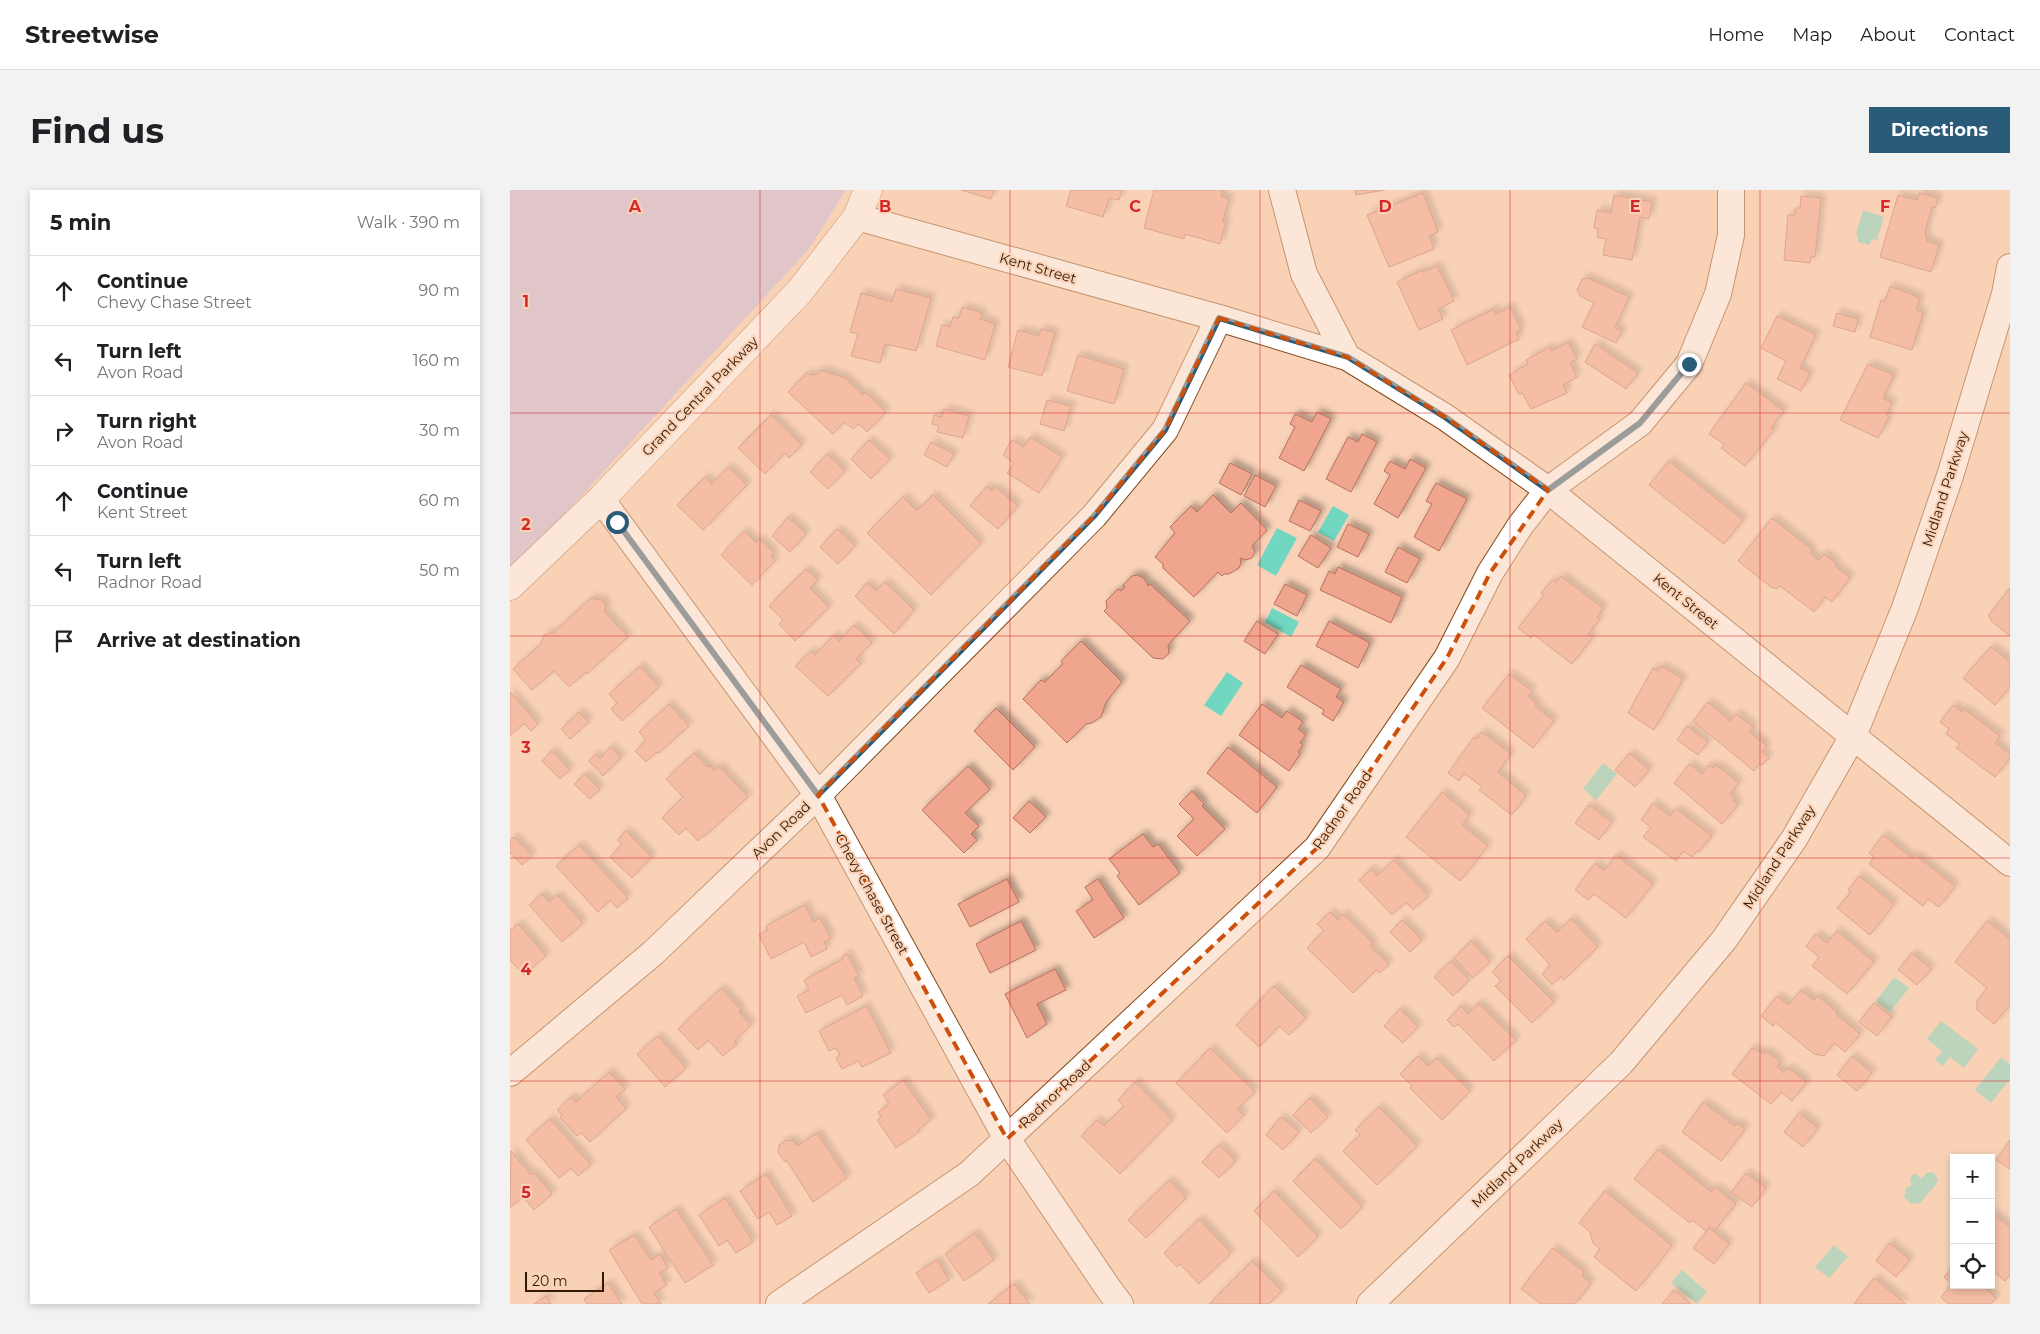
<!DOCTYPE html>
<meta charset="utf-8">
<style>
:root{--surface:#fff;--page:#f2f2f2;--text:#202124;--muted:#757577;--line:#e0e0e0;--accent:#2a5c79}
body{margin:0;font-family:Montserrat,sans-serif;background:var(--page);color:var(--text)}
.controls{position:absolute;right:15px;bottom:15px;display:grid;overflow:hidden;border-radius:0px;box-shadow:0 2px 8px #0003}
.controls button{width:45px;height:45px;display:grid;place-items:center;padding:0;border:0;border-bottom:1px solid var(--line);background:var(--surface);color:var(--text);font:25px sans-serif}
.scale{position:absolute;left:15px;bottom:12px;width:79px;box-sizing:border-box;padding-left:5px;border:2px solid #321a07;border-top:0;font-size:14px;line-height:18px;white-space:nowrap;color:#321a07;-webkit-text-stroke:4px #f9d2b7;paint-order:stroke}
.stop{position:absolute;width:15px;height:15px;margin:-11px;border:4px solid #2a5c79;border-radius:50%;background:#fff}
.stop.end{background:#2a5c79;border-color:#fff;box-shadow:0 1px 5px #0008}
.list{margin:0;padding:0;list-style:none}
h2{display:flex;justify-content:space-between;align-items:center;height:65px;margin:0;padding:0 20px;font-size:21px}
h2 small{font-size:16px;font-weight:400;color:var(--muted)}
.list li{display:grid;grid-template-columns:32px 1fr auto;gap:15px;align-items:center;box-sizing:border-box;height:70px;padding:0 20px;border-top:1px solid var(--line)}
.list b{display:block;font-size:19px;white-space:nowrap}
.list p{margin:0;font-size:16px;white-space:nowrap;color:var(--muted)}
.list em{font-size:16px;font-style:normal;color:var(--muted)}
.icon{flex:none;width:28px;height:28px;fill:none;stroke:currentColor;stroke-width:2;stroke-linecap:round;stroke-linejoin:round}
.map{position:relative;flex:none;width:1500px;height:1114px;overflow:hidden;border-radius:0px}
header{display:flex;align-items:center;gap:30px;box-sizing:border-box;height:70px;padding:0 25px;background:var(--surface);border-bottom:1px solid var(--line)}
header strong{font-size:24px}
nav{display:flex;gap:28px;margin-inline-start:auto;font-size:18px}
.intro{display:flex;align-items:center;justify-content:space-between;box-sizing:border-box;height:120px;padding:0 30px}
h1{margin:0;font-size:35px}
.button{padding:12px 22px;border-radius:0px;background:var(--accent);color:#fff;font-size:18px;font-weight:700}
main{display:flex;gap:30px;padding:0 30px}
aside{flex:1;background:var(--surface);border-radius:0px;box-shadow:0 2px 8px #0003}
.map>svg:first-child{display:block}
</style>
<header>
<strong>Streetwise</strong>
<nav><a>Home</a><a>Map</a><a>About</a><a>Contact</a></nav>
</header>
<div class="intro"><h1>Find us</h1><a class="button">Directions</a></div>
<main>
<aside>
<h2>5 min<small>Walk · 390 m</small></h2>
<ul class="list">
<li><svg class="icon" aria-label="ahead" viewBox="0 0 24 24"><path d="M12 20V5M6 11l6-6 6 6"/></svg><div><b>Continue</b><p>Chevy Chase Street</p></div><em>90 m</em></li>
<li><svg class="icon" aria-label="left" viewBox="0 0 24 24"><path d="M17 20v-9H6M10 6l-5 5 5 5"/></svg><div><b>Turn left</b><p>Avon Road</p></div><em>160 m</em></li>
<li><svg class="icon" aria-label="right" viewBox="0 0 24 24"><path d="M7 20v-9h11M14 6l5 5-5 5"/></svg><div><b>Turn right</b><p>Avon Road</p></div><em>30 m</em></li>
<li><svg class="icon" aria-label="ahead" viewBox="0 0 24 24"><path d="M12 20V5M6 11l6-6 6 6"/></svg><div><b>Continue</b><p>Kent Street</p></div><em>60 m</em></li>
<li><svg class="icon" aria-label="left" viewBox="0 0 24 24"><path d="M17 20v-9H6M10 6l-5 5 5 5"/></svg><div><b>Turn left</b><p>Radnor Road</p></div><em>50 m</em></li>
<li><svg class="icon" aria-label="arrive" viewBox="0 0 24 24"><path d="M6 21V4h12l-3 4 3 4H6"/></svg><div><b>Arrive at destination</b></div></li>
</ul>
</aside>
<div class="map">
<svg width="1500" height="1114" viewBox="0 0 1500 1114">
<defs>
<filter id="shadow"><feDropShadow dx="4.5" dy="-4.5" stdDeviation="2.5" flood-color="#0004"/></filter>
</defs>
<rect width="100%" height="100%" fill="#f9d2b7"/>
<path fill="#c0b5e1" d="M0,0H336L299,59L0,383Z"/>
<path fill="#71d7c0" d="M1353,20L1374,27L1367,50L1362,49L1359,55L1348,52V46L1346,43Z
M823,316L839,325L824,351L808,342Z
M767,338L787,348L766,386L747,375Z
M762,418L789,432L781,447L755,432Z
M717,482L733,493L711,526L694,515Z
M1093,573L1107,584L1086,610L1073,599Z
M1384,787L1399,798L1380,822L1366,811Z
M1431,831L1468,859L1454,878L1440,867L1433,876L1425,870L1432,861L1417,849Z
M1491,867L1500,874V889L1481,913L1465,900Z
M1418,982L1424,983L1428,989L1425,996L1410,1013L1401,1014L1394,1007L1396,998L1402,995L1400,989L1403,984H1406L1411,989Z
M1324,1055L1338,1067L1319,1088L1305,1077Z
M1172,1080L1197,1102L1187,1114L1161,1093Z"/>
<path fill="#f0a58f" stroke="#b7705c" filter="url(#shadow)" d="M451,0H484L481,9Z
M561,0H612L609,10L599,8L593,27L556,16Z
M644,0H713L711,6L719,9L713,31L716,32L710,54L675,44L674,49L634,38Z
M845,0H875L846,5Z
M913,3L928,42L919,46L924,59L879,77L857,25Z
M1409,3L1428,8L1425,18L1422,17L1415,42L1417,51L1429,55L1421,82L1370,67L1388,5L1407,10Z
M1104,5L1142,12L1139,29L1130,27L1122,70L1093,65L1096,49L1087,47L1088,39L1084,38L1087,20L1101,23Z
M1291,6L1311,8L1305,67H1301L1300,73L1274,70L1278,25H1285L1286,18H1290Z
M927,76L944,111L928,119L933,129L909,140L887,92L912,80L913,82Z
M1078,88L1119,107L1105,138L1112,141L1106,153L1072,137L1084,113L1070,106L1067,100L1072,89Z
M1380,96L1410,108L1406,120L1413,123L1402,160L1360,147L1371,110L1375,112Z
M386,99L421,108L406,161L375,154L370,173L341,166L348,144L340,142L351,103L382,112Z
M452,117L472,123L470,129L485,134L475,170L426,156L432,135L440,137L443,127L449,128Z
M1000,117L1011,139L1006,142L1009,149L957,175L941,140L984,119L986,124Z
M1327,123L1348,129L1345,142L1323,136Z
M1267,126L1306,145L1290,178L1300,183L1291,201L1267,189L1276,171L1251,158Z
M531,139L545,143L532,186L498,177L508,140L529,146Z
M1058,152L1067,169L1060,173L1067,187L1053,195L1057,203L1021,219L1012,203L1009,205L999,185L1018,174L1016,170L1040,157L1042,161Z
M1085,154L1128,183L1116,199L1075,172Z
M568,165L614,179L604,214L557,201Z
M1358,174L1384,185L1373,208L1382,213L1376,225L1379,227L1368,248L1330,230Z
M311,180L335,188L353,205L355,202L376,222L357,242L349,234L343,239L334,232L323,244L278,202L297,183L300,185L308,184Z
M1236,193L1274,221L1261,238L1264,240L1235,276L1211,258L1214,254L1199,244Z
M537,210L561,216L554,241L530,234Z
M434,219L459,226L453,248L427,242L429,236L422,234L424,225L432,227Z
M807,222L821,229L794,281L769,268L785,237L780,234L785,224L802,232Z
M261,225L292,255L279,268L275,263L255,284L228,258Z
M852,244L867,252L841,302L816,289L838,247L848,252Z
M520,247L552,267L529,303L497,283L504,273L493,265L502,250L514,257Z
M359,250L380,269L361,289L341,269Z
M421,252L444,264L437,277L414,265Z
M317,264L335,281L318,299L300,282Z
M900,269L916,278L888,328L864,314L880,285L874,281L880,271L895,279Z
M1159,271L1233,330L1214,354L1139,295Z
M720,273L742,284L731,305L709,293Z
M218,277L237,295L193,340L167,315L195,287L202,294Z
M745,285L766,296L755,317L734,306Z
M926,293L957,309L929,361L904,347L922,314L916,311Z
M477,296L482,301L485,297L508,316L488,339L460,316Z
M423,305L471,353L421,405L357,343L393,307L407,321Z
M703,305L721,323L731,313L757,340L742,356L745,362L742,368L736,370L730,368L731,373L729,378L719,384H714L712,386L708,382L684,407L653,378V374L645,367L665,343L660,337L681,316L687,322Z
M789,310L811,321L800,341L779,331Z
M278,327L296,344L280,362L262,346Z
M1262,328L1302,360L1300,363L1309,370L1314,364L1326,373L1325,376L1340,388L1322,412L1315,407L1304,422L1270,396L1267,399L1261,397L1228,371Z
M838,334L859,344L848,367L827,357Z
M327,339L345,356L328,374L310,357Z
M234,341L246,353L249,349L264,363L261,366L265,371L242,395L211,365Z
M801,345L821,358L808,378L788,366Z
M888,357L910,369L897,393L875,382Z
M828,377L892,407L881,433L810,400L819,381L825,384Z
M296,379L308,390L300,398L319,417L285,451L269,434L273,430L259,416Z
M627,385L634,388L638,396L640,394L680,431L658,455L659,463L653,469L643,468L594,421L597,418L596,411L608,399L611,401L615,397L613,395L622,386Z
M1051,386L1093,418L1087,427L1090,429L1078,444L1083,447L1062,474L1024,445L1021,448L1008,438L1034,405L1031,403L1042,390L1046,393Z
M375,392L404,420L384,444L345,406L357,393L366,401Z
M775,394L797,405L787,426L764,414Z
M1500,398V446L1480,430L1481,428L1478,426Z
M82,407L85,410L90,409L95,413L96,419L94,421L118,447L77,484L76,482L59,497L44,481L22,500L3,479L31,454L34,445L44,442Z
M747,431L768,444L755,464L734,451Z
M819,431L860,453L848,478L806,456Z
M344,435L362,453L346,469L351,473L318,506L285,476L301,461L305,465L324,445L329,451Z
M571,451L612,492L596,512L591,527L582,533L576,534L557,553L513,509L531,490L535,492L553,474L551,471Z
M1481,457L1500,472V497L1485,515L1453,488Z
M791,475L831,499L826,507L834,512L823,531L812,524L814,520L777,497Z
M130,476L149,497L112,531L101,519L107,513L99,504Z
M1151,476L1173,489L1144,540L1118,523L1143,478L1148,481Z
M999,484L1022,501L1018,506L1027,514L1025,516L1044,531L1023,558L972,518Z
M0,502L28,534L21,541L14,533L0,546Z
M1198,512L1220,531L1226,524L1243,537L1239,542L1257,556L1252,562L1259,568L1252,575L1250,573L1244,581L1183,531Z
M159,514L179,536L149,563L147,562L136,572L125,561L136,550L129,542Z
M752,514L772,528L777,521L793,532L788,539L796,545L790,553L793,555L788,562L790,564L779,581L729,545Z
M1443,515L1452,522L1454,519L1490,546L1485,553L1500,564V568L1485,587L1446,558L1450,554L1436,544L1439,539L1430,532Z
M486,518L525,557L503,580L464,541Z
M69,522L79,532L60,549L51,539Z
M1177,536L1198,552L1188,565L1167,550Z
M972,542L1001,564L988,582L1016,606L1002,625L969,600L972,597L954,583L949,591L938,583L964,547L967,549Z
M100,557L111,568L93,586L79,571L85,564L90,569Z
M718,557L767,597L747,623L697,583Z
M42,561L60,580L50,589L32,571Z
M184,563L197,577L198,575L204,581L209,576L238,607L195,646L194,645L188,651L176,638L169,645L152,628L173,607L156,589Z
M1120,563L1139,580L1125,597L1105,580Z
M1180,574L1192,584L1199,575L1203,578L1206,575L1229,593L1220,604L1225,608L1223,611L1228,615L1212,634L1164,593Z
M458,576L480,599L455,623L469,636L461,644L467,650L454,663L412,620Z
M75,584L90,599L80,609L64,594Z
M682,601L694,614L692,616L715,639L687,666L667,646L684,629L669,614Z
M932,602L960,625L952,635L978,656L950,691L896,647Z
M519,611L536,627L520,643L503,628Z
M1143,613L1160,626L1166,619L1202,646L1189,662L1187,661L1182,667L1173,661L1166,671L1133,647L1141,637L1131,630Z
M1079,615L1102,632L1089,650L1065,633Z
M116,641L142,667L122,688L100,667L112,654L107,650Z
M633,644L643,657L648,654L670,683L629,715L607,686L610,683L599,669Z
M1373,645L1402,668L1405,665L1445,696L1429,717L1418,709L1413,716L1359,674L1364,667L1359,663Z
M4,647L22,666L12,675L0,663V651Z
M69,655L118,708L107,718L100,710L88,722L46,676Z
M1106,665L1143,694L1116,728L1084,704L1078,710L1065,700L1085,673L1094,681Z
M884,670L918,706L903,720L896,712L882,725L849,690L861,679L867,686Z
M1349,686L1384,714L1360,745L1327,718L1341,702L1338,700Z
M497,689L509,712L460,737L448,714Z
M588,689L614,728L584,748L566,721L583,710L575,697Z
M32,704L39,712L47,705L73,733L52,752L19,715Z
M295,715L303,732L310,728L321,749L314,752L317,759L301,767L294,752L261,769L249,745L258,740L256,736Z
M820,722L828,730L833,724L863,753L860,756L879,774L870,783L866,780L843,803L797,758L814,741L807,734Z
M1061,729L1088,757L1054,790L1051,786L1042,795L1032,784L1040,775L1016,749L1035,731L1047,742Z
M892,730L912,750L900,762L880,742Z
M511,731L526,760L480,783L466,754Z
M1477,731L1500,749V815L1484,834L1467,820V811L1477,798L1445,772Z
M8,734L36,766L14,785L0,770V739L1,740Z
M1327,741L1364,772L1337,804L1302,776L1309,767L1296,756L1306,744L1317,753Z
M961,751L980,772L963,788L944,768Z
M1402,763L1421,779L1407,795L1388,780Z
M337,764L349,786L344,788L353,806L337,815L332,805L296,823L287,806L299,800L294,790L333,769L332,766Z
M998,766L1044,812L1022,833L985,796L991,791L982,782Z
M941,771L959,790L943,806L924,787Z
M545,779L556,800L527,814L537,834L517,848L495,804Z
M764,796L796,828L779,845L769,836L749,857L726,835Z
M211,798L231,820L229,822L241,835L224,851L227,854L213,866L198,850L188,860L168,839Z
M1291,800L1304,810L1308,806L1327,822L1326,824L1350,844L1335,862L1324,853L1314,866L1304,864L1266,833L1263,836L1251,826L1267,806L1278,815Z
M968,813L1006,850L984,871L948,834L944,837L937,830L951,816L958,824Z
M1364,813L1382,827L1367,846L1349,832Z
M356,816L381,863L352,877L348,871L332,879L326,868L330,865L326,858L319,861L309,841Z
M890,819L908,837L893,853L874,836Z
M148,846L176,878L155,897L127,864Z
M700,858L745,902L727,919L734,925L717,943L666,893Z
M1242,858L1254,864L1256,861L1270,872L1267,877L1274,883L1278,878L1297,892L1282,911L1271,902L1261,914L1222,884Z
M908,866L918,876L927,868L960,901L932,930L900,898L902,896L890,884Z
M1342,866L1362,883L1347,901L1327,885Z
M99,882L115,899L106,907L116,919L80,952L71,943L67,946L50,927L52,925L47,920L61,907L66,912Z
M393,890L421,930L408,940L409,942L386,958L367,930L371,927L368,922L379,914L373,905Z
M625,892L662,930L610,984L571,946L587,930L594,936L614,916L608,910Z
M800,908L818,927L801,943L783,925Z
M1193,912L1225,936L1227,933L1235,939L1211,971L1172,942Z
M869,917L907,956L867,995L833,961L850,945L845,940Z
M1289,923L1308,938L1293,957L1274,942Z
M771,927L789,942L773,960L756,945Z
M40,929L81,975L68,986L61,978L49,988L16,950Z
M307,943L337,988L303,1012L277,971H274L268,962L269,955L277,950L284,951L287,956Z
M1500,950V979L1486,970Z
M709,955L726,971L709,988L692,972Z
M1148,959L1201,1002L1205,997L1226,1014L1205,1040L1200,1036L1196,1041L1182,1030L1180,1033L1124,989Z
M1,961L21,985L24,983L42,1004L24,1020L13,1007L0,1018Z
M805,969L852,1017L831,1039L783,991Z
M1236,983L1256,998L1242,1017L1221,1002Z
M256,984L282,1026L267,1035L259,1022L248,1029L230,1001Z
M659,990L676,1008L636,1048L618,1030Z
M764,1001L808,1047L788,1067L744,1021Z
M1095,1001L1162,1056L1126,1101L1084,1067L1090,1059L1083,1053L1080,1042L1069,1033Z
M215,1008L243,1052L226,1063L217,1050L209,1056L189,1025Z
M166,1019L203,1075L175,1093L139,1037Z
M1481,1022L1500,1037V1085L1495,1091L1481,1080L1483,1076Z
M689,1029L721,1063L689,1094L670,1074L667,1077L654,1063Z
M1199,1038L1219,1054L1204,1074L1183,1058Z
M465,1043L484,1070L454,1091L435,1064Z
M124,1045L141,1070L150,1064L158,1078L149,1083L157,1095L144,1103L151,1114H132L99,1060Z
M1379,1053L1400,1070L1386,1087L1366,1071Z
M1043,1058L1074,1082L1072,1086L1081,1093L1065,1114H1031L1011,1099Z
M427,1070L439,1090L419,1103L406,1083Z
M742,1071L772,1101L759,1114H699Z
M1444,1075V1095H1471L1486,1108L1481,1114H1438L1431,1107L1442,1094L1434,1087Z
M1364,1088L1396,1114H1344Z
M98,1093L112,1114H77L74,1109Z
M504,1094L520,1114H478Z
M1164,1100L1181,1114H1152Z
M36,1106L41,1114H24Z"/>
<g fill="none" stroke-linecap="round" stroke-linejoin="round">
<defs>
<path id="minor" d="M772,0L794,84L837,167
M347,27L709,128L837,167L935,227L1038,300L1500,673
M91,309L308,605L497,949L600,1101L610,1114
M0,883L143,763L308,605L584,326L655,240L709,128
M269,1114L459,984L807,658L937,468L980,383L1010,336L1038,300L1130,233L1179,174L1208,104L1221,45V0
M860,1114L1111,873L1214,750L1284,649L1343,546L1395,418L1440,286L1495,104L1500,77"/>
<path id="secondary" d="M0,396L91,309L290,101L347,27L358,0"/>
</defs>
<use href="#minor" stroke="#824b1d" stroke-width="28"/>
<use href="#secondary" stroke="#824b1d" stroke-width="29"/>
<use href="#minor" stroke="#fff" stroke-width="26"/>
<use href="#secondary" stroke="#fff" stroke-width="28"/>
</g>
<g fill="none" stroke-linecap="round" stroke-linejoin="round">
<path stroke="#2a5c79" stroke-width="6" d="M107,332L308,605L584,326L655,240L709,128L838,167L935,227L1038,300L1130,233L1179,174"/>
</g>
<path d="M0 0H1500V1114H0ZM709,128L837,167L935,227L1038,300L980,383L937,468L807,658L497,949L308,605L584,326L655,240Z" fill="#f9d2b7" fill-opacity=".55" fill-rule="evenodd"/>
<path fill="none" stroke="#cd500b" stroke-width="4" stroke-dasharray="10 6" stroke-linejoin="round" d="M709,128L837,167L935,227L1038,300L980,383L937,468L807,658L497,949L308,605L584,326L655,240Z"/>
<path fill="none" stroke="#d62828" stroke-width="1" stroke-opacity="0.55" d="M250,0V1114M500,0V1114M750,0V1114M1000,0V1114M1250,0V1114M0,223H1500M0,446H1500M0,668H1500M0,891H1500"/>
<g text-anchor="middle" stroke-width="4" stroke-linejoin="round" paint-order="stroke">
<g font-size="14" fill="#321a07" stroke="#f9d2b7">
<text transform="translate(528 78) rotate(16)" y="5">Kent Street</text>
<text transform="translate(190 206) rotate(-46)" y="5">Grand Central Parkway</text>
<text transform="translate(1435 299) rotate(-72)" y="5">Midland Parkway</text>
<text transform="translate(1176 411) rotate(39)" y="5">Kent Street</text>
<text transform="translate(832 620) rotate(-55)" y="5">Radnor Road</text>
<text transform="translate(271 640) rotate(-44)" y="5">Avon Road</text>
<text transform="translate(1269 667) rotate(-57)" y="5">Midland Parkway</text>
<text transform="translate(362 704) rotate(61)" y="5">Chevy Chase Street</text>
<text transform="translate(545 904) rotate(-43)" y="5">Radnor Road</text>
<text transform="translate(1007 973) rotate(-44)" y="5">Midland Parkway</text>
</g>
</g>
<g font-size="16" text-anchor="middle" font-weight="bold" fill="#d62828" stroke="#f9d2b7" stroke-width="4" stroke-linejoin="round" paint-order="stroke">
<text x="125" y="22">A</text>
<text x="375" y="22">B</text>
<text x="625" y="22">C</text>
<text x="875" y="22">D</text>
<text x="1125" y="22">E</text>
<text x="1375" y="22">F</text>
<text x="16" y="117">1</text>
<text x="16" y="340">2</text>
<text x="16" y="563">3</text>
<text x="16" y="785">4</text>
<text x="16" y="1008">5</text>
</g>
</svg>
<div class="controls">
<button>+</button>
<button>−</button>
<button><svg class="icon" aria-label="locate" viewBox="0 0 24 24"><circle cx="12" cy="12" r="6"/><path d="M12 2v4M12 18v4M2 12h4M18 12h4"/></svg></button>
</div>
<div class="scale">20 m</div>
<div class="stop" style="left:107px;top:332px"></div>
<div class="stop end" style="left:1179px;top:174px"></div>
</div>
</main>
